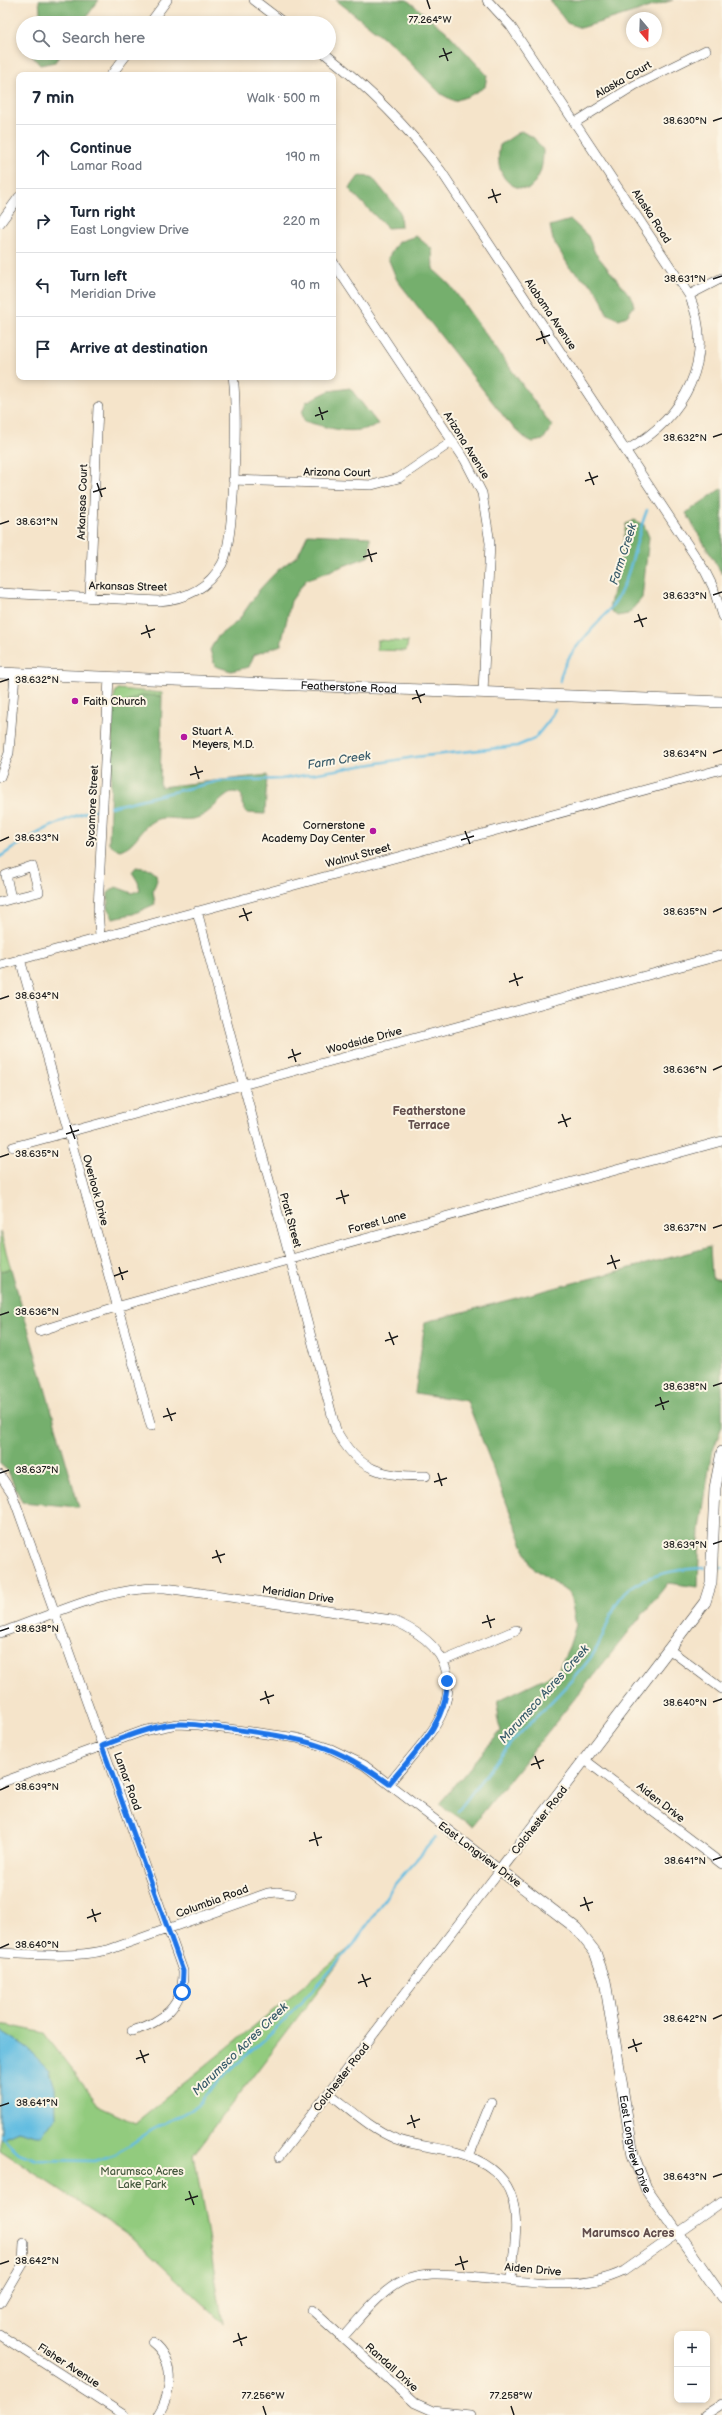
<!DOCTYPE html>
<meta charset="utf-8">
<style>
:root{--surface:#fff;--page:#f6f6f7;--text:#1f2937;--muted:#747a83;--line:#e0e1e3}
body{margin:0;font-family:"Balsamiq Sans",sans-serif;background:var(--page);color:var(--text)}
.controls{position:absolute;right:12px;bottom:12px;display:grid;overflow:hidden;border-radius:8px;box-shadow:0 2px 6px #0003}
.controls button{width:36px;height:36px;display:grid;place-items:center;padding:0;border:0;border-bottom:1px solid var(--line);background:var(--surface);color:var(--text);font:20px sans-serif}
.compass{position:absolute;left:626px;top:12px;width:36px;height:36px;border-radius:50%;background:var(--surface);box-shadow:0 2px 6px #0003;rotate:161deg}
.stop{position:absolute;width:12px;height:12px;margin:-9px;border:3px solid #1a73e8;border-radius:50%;background:#fff}
.stop.end{background:#1a73e8;border-color:#fff;box-shadow:0 1px 4px #0008}
.list{margin:0;padding:0;list-style:none}
h2{display:flex;justify-content:space-between;align-items:center;height:52px;margin:0;padding:0 16px;font-size:17px}
h2 small{font-size:13px;font-weight:400;color:var(--muted)}
.list li{display:grid;grid-template-columns:26px 1fr auto;gap:12px;align-items:center;box-sizing:border-box;height:64px;padding:0 16px;border-top:1px solid var(--line)}
.list b{display:block;font-size:15px;white-space:nowrap}
.list p{margin:0;font-size:13px;white-space:nowrap;color:var(--muted)}
.list em{font-size:13px;font-style:normal;color:var(--muted)}
.icon{flex:none;width:22px;height:22px;fill:none;stroke:currentColor;stroke-width:2;stroke-linecap:round;stroke-linejoin:round}
.map{position:relative;flex:none;width:722px;height:2415px;overflow:hidden}
.search{position:absolute;background:var(--surface);box-shadow:0 2px 6px #0003;left:16px;top:16px;width:320px;height:44px;display:flex;align-items:center;gap:10px;box-sizing:border-box;padding:0 14px;border-radius:22px;color:var(--muted);font-size:15px}
.panel{position:absolute;background:var(--surface);box-shadow:0 2px 6px #0003;left:16px;top:72px;width:320px;height:308px;border-radius:8px}
.map>svg:first-child{display:block}
</style>
<div class="map">
<svg width="722" height="2415" viewBox="0 0 722 2415">
<rect width="100%" height="100%" fill="#fcf5e5"/>
<filter id="ink" filterUnits="userSpaceOnUse"><feTurbulence type="fractalNoise" baseFrequency=".025" numOctaves="2"/><feDisplacementMap in="SourceGraphic" scale="8" xChannelSelector="R" yChannelSelector="G"/><feConvolveMatrix kernelMatrix="1 2 1 2 8 2 1 2 1" color-interpolation-filters="sRGB"/></filter>
<filter id="wash" filterUnits="userSpaceOnUse"><feTurbulence type="fractalNoise" baseFrequency=".012" numOctaves="4" result="noise"/><feDisplacementMap in="SourceGraphic" scale="16" xChannelSelector="R" yChannelSelector="G"/><feGaussianBlur stdDeviation="0.9" result="paint"/><feColorMatrix in="noise" values="0 0 0 0 0 0 0 0 0 0 0 0 0 0 0 0 0 1.4 0 .05"/><feComposite in="paint" operator="in"/></filter>
<g filter="url(#wash)">
<rect width="100%" height="100%" fill="#f5e4ca"/>
<path fill="#92cb7e" stroke="#57744d" d="M377,640L408,642L406,651L377,650Z
M118,689L162,693V696L142,695L113,708L115,693Z
M0,1231L11,1269L0,1271Z
M351,1947L194,2154L223,2323L129,2235L0,2150V2027L7,2025L44,2033L100,2107L135,2123Z"/>
<path fill="#75af6d" stroke="#486644" d="M39,0H99L82,23H41Z
M336,0H407L446,31L487,75L485,87L469,96L454,101L441,94L392,44Z
M550,0H673L581,28L567,23Z
M34,53H61L55,62L40,65L33,57Z
M521,131L534,138L543,150C543,166 541,177 529,189C503,189 495,168 500,145Z
M359,176L372,177L400,212L401,227L387,228L349,189Z
M571,220L588,236L595,253L632,298L634,306L627,316L619,319L607,314L601,298L592,285L570,268L553,240L550,226Z
M416,236L432,249L433,269L450,285L552,426L543,440L533,442L525,438L509,423L397,280L388,258L398,242Z
M350,388L378,424C354,437 329,428 304,421L302,413L306,402L329,391Z
M722,488V574L686,513Z
M634,520L644,525L649,537L642,598L628,614L617,616L609,609L621,555L626,524Z
M308,534L370,537V556L306,580L291,601L281,645L254,655L249,667L231,671L215,666L210,650L217,637L238,621L260,589L278,570L298,555Z
M142,695L162,696L160,787L267,775L265,814L247,813L242,804V796L239,793L233,792C218,798 210,817 192,819C180,821 166,815 155,820C140,827 136,846 120,850L114,848L109,843L113,708Z
M136,867L150,869L156,874L157,880L153,891L155,904L133,914L113,918L108,909V893L116,887L132,893L140,890L138,882L132,872Z
M710,1247L712,1278L722,1280V1426L711,1456L700,1529L698,1587L668,1583L472,1826L439,1804L501,1731L497,1717L499,1700L557,1672L568,1650L576,1625L570,1594L531,1566L467,1401L415,1393L425,1322Z
M11,1269L79,1507L22,1502L8,1471L0,1464V1271Z"/>
<path fill="#64bde1" stroke="#406c7e" d="M0,2030L25,2046L50,2071L55,2088L56,2117L42,2136H36L18,2131L0,2139Z"/>
<g fill="none" stroke-linecap="round" stroke-linejoin="round">
<path stroke="#64bde1" stroke-width="2.5" d="M560,681C563,652 599,626 615,602C632,575 635,540 647,510
M110,807L219,781L281,779L415,757L517,746L534,739L548,722L555,709
M0,857C31,835 62,818 98,809
M720,1568H722
M458,1811C476,1788 493,1763 512,1742C538,1713 568,1688 591,1657C607,1637 608,1606 629,1589C650,1573 679,1569 704,1568
M0,2135L19,2153L37,2160L94,2161L116,2154L152,2130L190,2110L200,2102L220,2079L275,2030L323,1979L354,1944L394,1885L435,1838"/>
</g>
</g>
<g filter="url(#ink)">
<g fill="none" stroke-linecap="round" stroke-linejoin="round">
<defs>
<path id="minor" d="M254,0L284,23
M487,0L510,25L689,295C717,359 685,417 627,450
M150,23L167,0
M324,53C369,88 407,126 441,171L705,571L713,587L722,616
M111,75L128,53
M576,122L635,85L706,50
M0,223L19,197
M333,262L465,460L482,493L490,543L483,692
M689,295L722,278
M233,480L372,485L399,478L453,441
M0,593L159,601C185,599 209,588 222,564C235,541 238,406 233,377
M90,597L98,407
M0,777L9,753L15,674
M32,866L39,892L11,899L6,875Z
M0,902L11,899
M197,911L336,1430C358,1471 383,1477 426,1476
M100,937L98,909L109,677
M20,959L151,1426
M0,965L722,769
M13,1147L722,955
M39,1331L116,1307L722,1141
M0,1475L12,1493L183,1971C184,2006 163,2022 132,2031
M0,1633C53,1615 108,1586 165,1588L392,1620C433,1637 461,1666 442,1713C433,1735 404,1764 389,1784
M670,1650L722,1689
M443,1661L516,1630
M585,1760L722,1864
M0,1783L143,1731L177,1724L199,1725L297,1738L331,1749L364,1765L500,1870L279,2157
M0,1953C37,1955 71,1958 108,1950L268,1893L277,1892L291,1894
M329,2093C350,2109 371,2129 396,2139C415,2146 436,2147 456,2152C527,2172 518,2219 511,2279
M469,2156L491,2102
M0,2303L23,2264L24,2243
M312,2310L415,2403L433,2411L470,2415
M0,2335L124,2415
M342,2338C360,2319 378,2293 402,2281C424,2271 445,2274 468,2276C518,2280 578,2294 624,2271L722,2202
M152,2342C175,2360 173,2391 158,2415
M705,2415L722,2404"/>
<g id="tertiary">
<path id="s1" d="M0,673L722,702"/>
<path id="s2" d="M722,1452L715,1488L711,1583L705,1602L500,1870L576,1928L595,1952L605,1981L633,2155L646,2188L722,2297"/>
</g>
</defs>
<use href="#minor" stroke="#3d3a36" stroke-width="10"/>
<use href="#tertiary" stroke="#3d3a36" stroke-width="12"/>
<use href="#minor" stroke="#fff" stroke-width="9"/>
<use href="#tertiary" stroke="#fff" stroke-width="11"/>
</g>
</g>
<g fill="none" stroke-linecap="round" stroke-linejoin="round" filter="url(#ink)">
<path stroke="#1a73e8" stroke-width="5" d="M182,1992L183,1971L102,1746C123,1738 144,1729 166,1725C189,1722 211,1727 233,1729C302,1739 332,1742 389,1784C413,1754 448,1722 447,1681"/>
</g>
<path fill="none" stroke="#1c1c1c" stroke-width="1.5" d="M427,0L430,9M443,48L448,61M439,57L452,52M713,121L722,118M492,189L497,203M488,198L501,194M713,279L722,276M541,331L545,344M536,340L550,335M319,407L323,420M315,416L328,411M713,437L722,434M589,472L594,485M585,481L598,476M97,483L102,497M93,492L106,488M0,524L9,521M368,549L372,562M363,557L377,553M713,595L722,592M638,614L643,627M634,622L647,618M146,625L150,638M141,634L155,629M0,682L9,679M416,690L421,703M412,699L425,694M713,753L722,750M195,766L199,779M190,775L203,771M465,831L470,844M461,840L474,836M0,841L9,837M243,908L248,921M713,912L722,908M239,917L252,912M514,973L518,986M509,982L523,977M0,999L9,996M292,1049L296,1062M288,1058L301,1053M713,1070L722,1066M562,1114L567,1127M558,1123L571,1118M70,1125L75,1139M66,1134L79,1130M0,1157L9,1154M341,1190L345,1204M336,1199L349,1195M713,1228L722,1225M611,1255L616,1269M607,1264L620,1260M119,1267L123,1280M114,1276L128,1271M0,1315L9,1312M389,1332L394,1345M385,1341L398,1336M713,1386L722,1383M660,1397L664,1410M655,1406L669,1401M167,1408L172,1421M163,1417L176,1413M0,1473L9,1470M438,1473L442,1486M434,1482L447,1478M713,1544L722,1541M216,1550L221,1563M212,1558L225,1554M487,1615L491,1628M482,1623L495,1619M0,1631L9,1628M265,1691L269,1704M260,1700L274,1695M713,1702L722,1699M535,1756L540,1769M531,1765L544,1760M0,1790L9,1786M314,1832L318,1846M309,1841L322,1837M713,1860L722,1857M584,1897L589,1911M580,1906L593,1902M92,1909L96,1922M87,1918L101,1913M0,1948L9,1944M362,1974L367,1987M358,1983L371,1978M713,2019L722,2015M633,2039L637,2052M628,2048L642,2043M140,2050L145,2063M136,2059L149,2054M0,2106L9,2103M411,2115L415,2128M407,2124L420,2119M713,2177L722,2174M189,2191L194,2205M185,2200L198,2196M460,2256L464,2270M0,2264L9,2261M455,2265L468,2261M238,2333L242,2346M233,2342L247,2337M263,2406L266,2415M511,2406L514,2415"/>
<g fill="#b5179e" stroke="#fcf5e5" stroke-width="1.5">
<circle cx="75" cy="701" r="4"/>
<circle cx="184" cy="737" r="4"/>
<circle cx="373" cy="831" r="4"/>
</g>
<g text-anchor="middle" stroke-width="4" stroke-linejoin="round" paint-order="stroke">
<g font-size="11" fill="#1c1c1c" stroke="#fcf5e5">
<text transform="translate(623 79) rotate(-30)" y="4">Alaska Court</text>
<text transform="translate(652 216) rotate(57)" y="4">Alaska Road</text>
<text transform="translate(551 314) rotate(56)" y="4">Alabama Avenue</text>
<text transform="translate(467 445) rotate(58)" y="4">Arizona Avenue</text>
<text transform="translate(337 472) rotate(1)" y="4">Arizona Court</text>
<text transform="translate(82 502) rotate(-88)" y="4">Arkansas Court</text>
<text transform="translate(128 586) rotate(1)" y="4">Arkansas Street</text>
<text dy="4" stroke="none"><textPath href="#s1" startOffset="349">Featherstone Road</textPath></text>
<text transform="translate(92 806) rotate(-87)" y="4">Sycamore Street</text>
<text transform="translate(358 855) rotate(-15)" y="4">Walnut Street</text>
<text transform="translate(364 1040) rotate(-15)" y="4">Woodside Drive</text>
<text transform="translate(96 1190) rotate(75)" y="4">Overlook Drive</text>
<text transform="translate(291 1220) rotate(75)" y="4">Pratt Street</text>
<text transform="translate(377 1222) rotate(-15)" y="4">Forest Lane</text>
<text transform="translate(298 1594) rotate(8)" y="4">Meridian Drive</text>
<text transform="translate(128 1781) rotate(70)" y="4">Lamar Road</text>
<text transform="translate(661 1802) rotate(38)" y="4">Aiden Drive</text>
<text transform="translate(539 1820) rotate(-52)" y="4">Colchester Road</text>
<text transform="translate(480 1854) rotate(37)" y="4">East Longview Drive</text>
<text transform="translate(212 1901) rotate(-20)" y="4">Columbia Road</text>
<text transform="translate(341 2077) rotate(-52)" y="4">Colchester Road</text>
<text dy="4" stroke="none"><textPath href="#s2" startOffset="812">East Longview Drive</textPath></text>
<text transform="translate(533 2269) rotate(5)" y="4">Aiden Drive</text>
<text transform="translate(69 2365) rotate(33)" y="4">Fisher Avenue</text>
<text transform="translate(392 2367) rotate(42)" y="4">Randall Drive</text>
</g>
<g font-size="11" fill="#1c1c1c" stroke="#fcf5e5" text-anchor="start">
<text x="83" y="705">Faith Church</text>
<text x="192" y="735">Stuart A.<tspan x="192" dy="13">Meyers, M.D.</tspan></text>
<text x="365" y="829" text-anchor="end">Cornerstone<tspan x="365" dy="13">Academy Day Center</tspan></text>
</g>
<g font-size="11" fill="#45593e" stroke="#fcf5e5">
<text x="142" y="2175">Marumsco Acres<tspan x="142" dy="13">Lake Park</tspan></text>
</g>
<g font-size="12" font-style="italic" fill="#395c6b" stroke="#fcf5e5">
<text transform="translate(623 554) rotate(-72)" y="4">Farm Creek</text>
<text transform="translate(339 760) rotate(-9)" y="4">Farm Creek</text>
<text transform="translate(544 1694) rotate(-48)" y="4">Marumsco Acres Creek</text>
<text transform="translate(240 2049) rotate(-44)" y="4">Marumsco Acres Creek</text>
</g>
<g font-size="12" font-weight="bold" fill="#624e4d" stroke="#fcf5e5">
<text x="429" y="1115">Featherstone<tspan x="429" dy="14">Terrace</tspan></text>
<text x="628" y="2237">Marumsco Acres</text>
</g>
</g>
<g font-size="10" text-anchor="middle" fill="#1c1c1c" stroke="#fcf5e5" stroke-width="4" stroke-linejoin="round" paint-order="stroke">
<text x="430" y="23">77.264°W</text>
<text x="685" y="124">38.630°N</text>
<text x="685" y="282">38.631°N</text>
<text x="685" y="441">38.632°N</text>
<text x="37" y="525">38.631°N</text>
<text x="685" y="599">38.633°N</text>
<text x="37" y="683">38.632°N</text>
<text x="685" y="757">38.634°N</text>
<text x="37" y="841">38.633°N</text>
<text x="685" y="915">38.635°N</text>
<text x="37" y="999">38.634°N</text>
<text x="685" y="1073">38.636°N</text>
<text x="37" y="1157">38.635°N</text>
<text x="685" y="1231">38.637°N</text>
<text x="37" y="1315">38.636°N</text>
<text x="685" y="1390">38.638°N</text>
<text x="37" y="1473">38.637°N</text>
<text x="685" y="1548">38.639°N</text>
<text x="37" y="1632">38.638°N</text>
<text x="685" y="1706">38.640°N</text>
<text x="37" y="1790">38.639°N</text>
<text x="685" y="1864">38.641°N</text>
<text x="37" y="1948">38.640°N</text>
<text x="685" y="2022">38.642°N</text>
<text x="37" y="2106">38.641°N</text>
<text x="685" y="2180">38.643°N</text>
<text x="37" y="2264">38.642°N</text>
<text x="263" y="2399">77.256°W</text>
<text x="511" y="2399">77.258°W</text>
</g>
</svg>
<div class="controls">
<button>+</button>
<button>−</button>
</div>
<svg class="compass" viewBox="-18 -18 36 36"><path d="M0-13l5 13h-10z" fill="#e53935"/><path d="M0 13l5-13h-10z" fill="#747a83"/></svg>
<div class="stop" style="left:182px;top:1992px"></div>
<div class="stop end" style="left:447px;top:1681px"></div>
<div class="search"><svg class="icon" aria-label="search" viewBox="0 0 24 24"><circle cx="10" cy="10" r="6"/><path d="M15 15l6 6"/></svg>Search here</div>
<section class="panel">
<h2>7 min<small>Walk · 500 m</small></h2>
<ul class="list">
<li><svg class="icon" aria-label="ahead" viewBox="0 0 24 24"><path d="M12 20V5M6 11l6-6 6 6"/></svg><div><b>Continue</b><p>Lamar Road</p></div><em>190 m</em></li>
<li><svg class="icon" aria-label="right" viewBox="0 0 24 24"><path d="M7 20v-9h11M14 6l5 5-5 5"/></svg><div><b>Turn right</b><p>East Longview Drive</p></div><em>220 m</em></li>
<li><svg class="icon" aria-label="left" viewBox="0 0 24 24"><path d="M17 20v-9H6M10 6l-5 5 5 5"/></svg><div><b>Turn left</b><p>Meridian Drive</p></div><em>90 m</em></li>
<li><svg class="icon" aria-label="arrive" viewBox="0 0 24 24"><path d="M6 21V4h12l-3 4 3 4H6"/></svg><div><b>Arrive at destination</b></div></li>
</ul>
</section>
</div>
